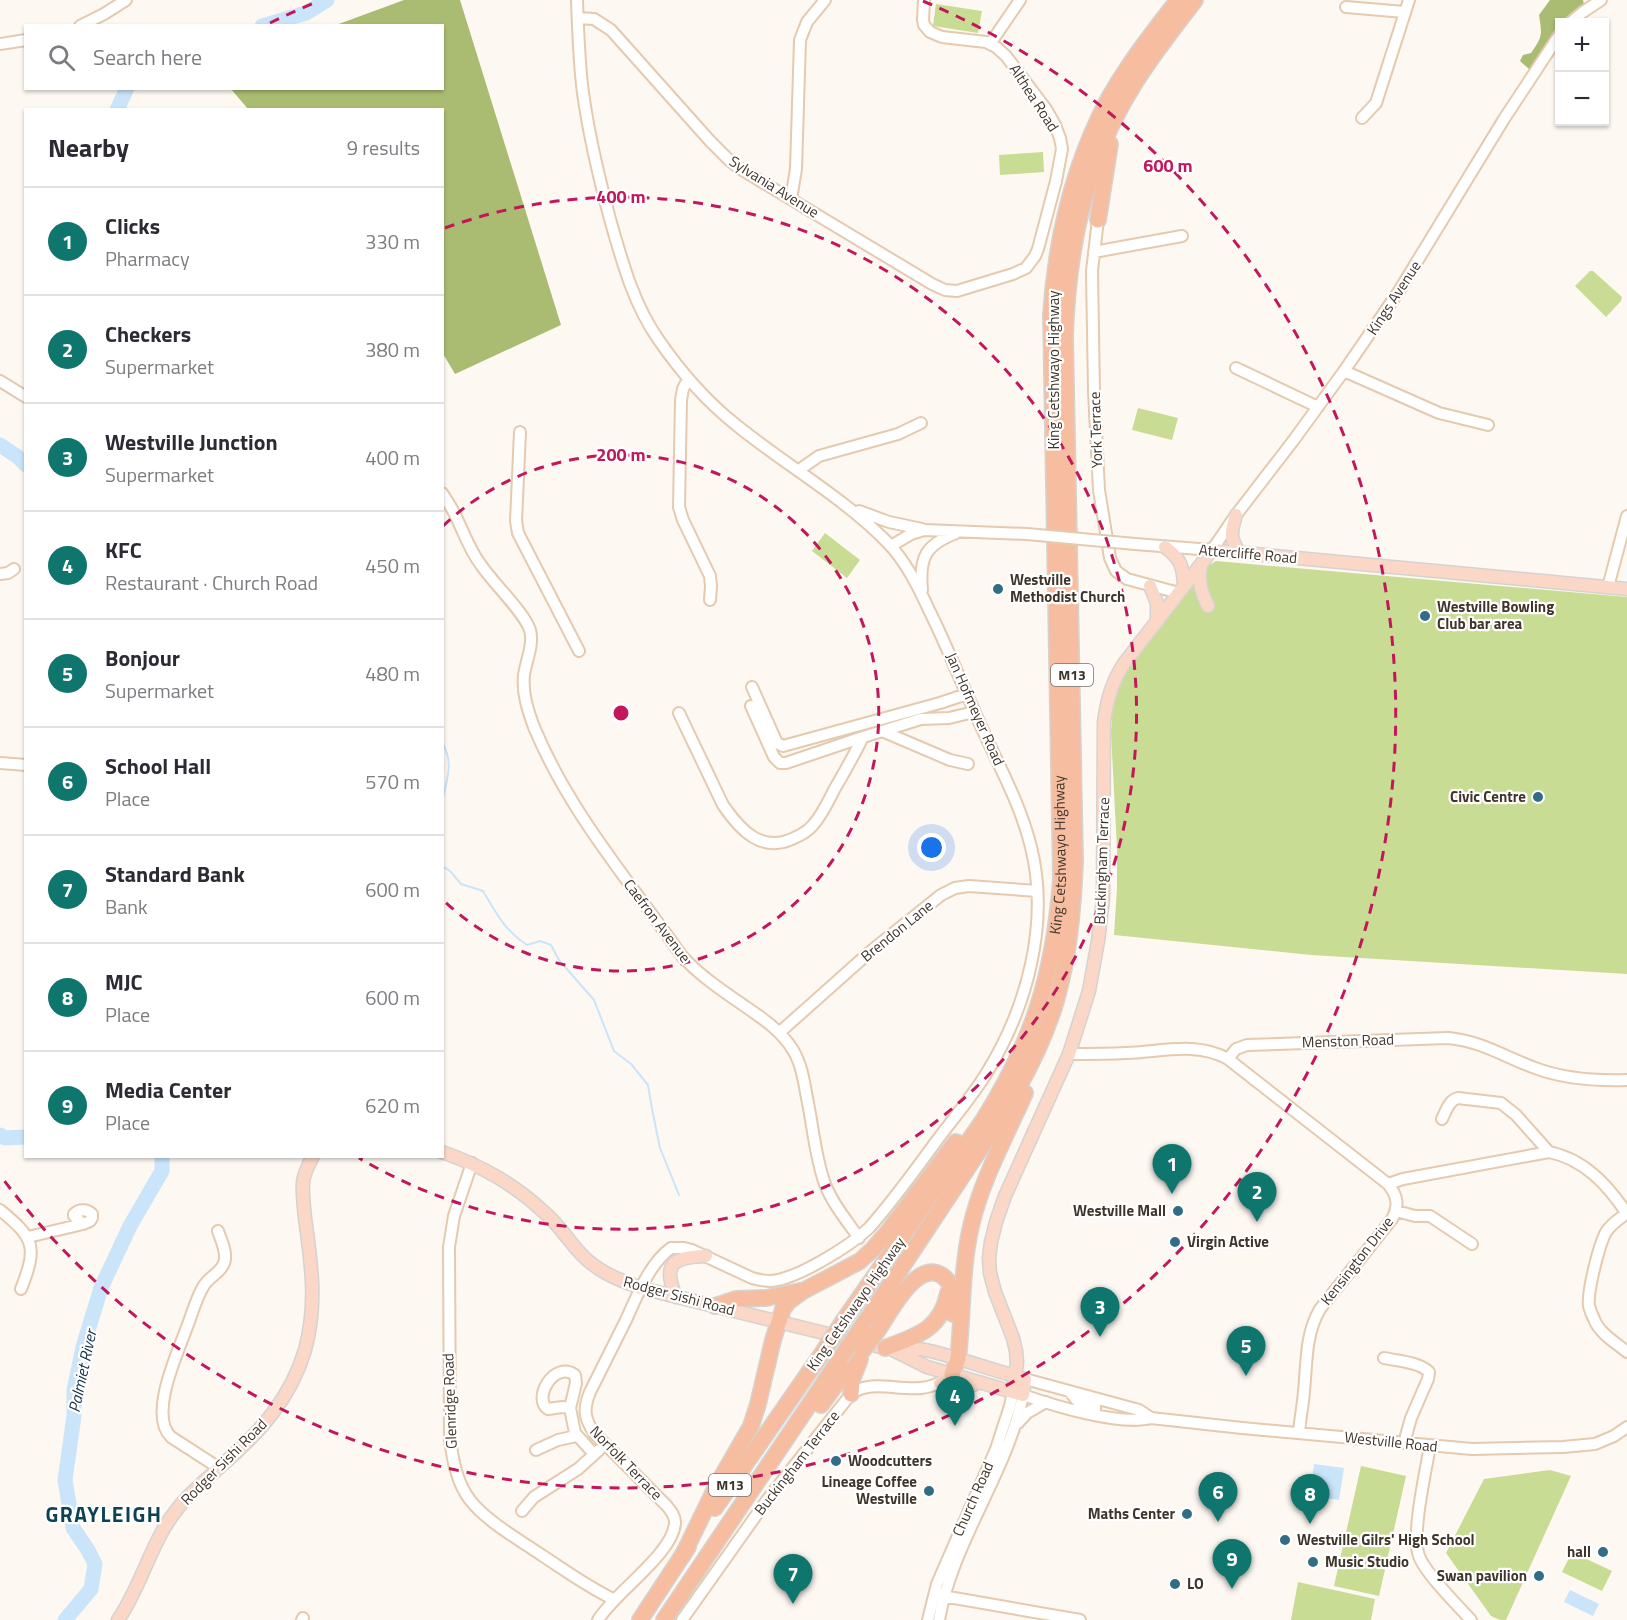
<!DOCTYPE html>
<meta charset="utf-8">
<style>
:root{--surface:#fff;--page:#f7f7f7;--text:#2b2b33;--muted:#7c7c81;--line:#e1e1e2;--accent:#0f766e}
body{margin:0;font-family:"Titillium Web",sans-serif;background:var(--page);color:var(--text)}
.controls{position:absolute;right:18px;top:18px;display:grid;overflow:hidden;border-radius:0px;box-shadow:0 2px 4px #0004}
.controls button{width:54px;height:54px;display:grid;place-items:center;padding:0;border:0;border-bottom:2px solid var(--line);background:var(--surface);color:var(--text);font:30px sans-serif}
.you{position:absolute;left:932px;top:848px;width:21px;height:21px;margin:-15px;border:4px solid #fff;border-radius:50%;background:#1a73e8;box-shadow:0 0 0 9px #1a73e833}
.badge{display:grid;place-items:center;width:39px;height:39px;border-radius:50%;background:var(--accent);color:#fff;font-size:20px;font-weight:700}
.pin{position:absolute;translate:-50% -50px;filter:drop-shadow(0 2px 3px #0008)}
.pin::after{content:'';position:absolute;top:32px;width:21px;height:18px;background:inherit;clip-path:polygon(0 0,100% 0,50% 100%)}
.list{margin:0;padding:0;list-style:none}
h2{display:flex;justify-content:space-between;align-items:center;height:78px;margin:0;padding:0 24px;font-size:26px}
h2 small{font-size:20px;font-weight:400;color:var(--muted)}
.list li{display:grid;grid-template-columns:39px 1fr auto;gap:18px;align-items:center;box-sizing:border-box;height:108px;padding:0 24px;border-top:2px solid var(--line)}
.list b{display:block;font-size:22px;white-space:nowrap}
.list p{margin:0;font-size:20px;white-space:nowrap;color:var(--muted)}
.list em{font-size:20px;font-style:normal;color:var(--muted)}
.icon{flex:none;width:33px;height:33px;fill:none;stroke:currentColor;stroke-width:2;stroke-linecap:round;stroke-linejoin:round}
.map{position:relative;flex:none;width:1627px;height:1620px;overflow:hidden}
.search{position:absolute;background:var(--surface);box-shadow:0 2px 4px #0004;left:24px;top:24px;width:420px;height:66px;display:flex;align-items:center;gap:15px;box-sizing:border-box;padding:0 21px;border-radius:0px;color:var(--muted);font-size:22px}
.panel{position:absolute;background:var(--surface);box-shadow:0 2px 4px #0004;left:24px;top:108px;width:420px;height:1050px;border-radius:0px}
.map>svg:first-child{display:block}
</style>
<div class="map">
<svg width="1627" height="1620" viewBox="0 0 1627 1620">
<rect width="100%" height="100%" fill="#fef8f3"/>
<path fill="#c9dc93" d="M936,4L982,11L978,33L933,26Z
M1043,152L1044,172L1000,175L999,155Z
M1590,271H1593L1622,297L1621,301L1606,317L1575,286Z
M1138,408L1178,418L1172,440L1132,430Z
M825,533L860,560L847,578L812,551Z
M1216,561L1627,597V974L1311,955L1114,935L1117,888V850L1111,733L1113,704L1121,679L1209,565Z
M1361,1466L1406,1476L1379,1596L1334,1586Z
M1550,1470L1571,1476L1506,1620H1500L1491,1616L1446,1553L1484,1479Z
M1572,1552L1612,1571L1602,1591L1562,1572Z
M1298,1582L1375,1599L1371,1620H1291Z"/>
<path fill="#aabc72" d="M404,0H460L561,325L455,374L442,352V110L248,109L231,89L442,88V26L336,25Z
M1550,0H1583L1584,4L1567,22H1560L1559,31L1543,51L1530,70L1520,61L1523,55L1531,53C1543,36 1542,35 1539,15Z"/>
<path fill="#cae4f9" d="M1314,1464L1344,1468L1339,1500L1310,1496Z
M1570,1590L1599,1604L1593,1616L1564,1602Z"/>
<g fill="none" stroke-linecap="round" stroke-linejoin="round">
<path stroke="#cae4f9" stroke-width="2" d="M442,742C455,765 446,779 442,803
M442,866L450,871L461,884L483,891C496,913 505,931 527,945L540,941L551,945L559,960L594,1000L614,1051L631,1064L648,1085L652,1109L660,1148L679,1195"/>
<path stroke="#cae4f9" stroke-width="15" d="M262,26L306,13L327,0
M117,110L127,88
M0,445L18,457L26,465
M0,1135L5,1138L26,1137
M65,1620L91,1589L95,1564L88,1550L73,1528L65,1480L74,1416V1390L83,1347L101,1288L130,1226L162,1171V1156"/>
<defs>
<path id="minor" d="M577,0C578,31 579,62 583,93C589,136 599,178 610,219C622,261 633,303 658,339C680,371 705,400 735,424C785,465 842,496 888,543C906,562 918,586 929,610C945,642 958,675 973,708C992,754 1019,798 1031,847C1050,923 1027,1008 986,1074C971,1098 952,1120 935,1143C914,1172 893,1201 869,1228C850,1246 797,1279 771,1281C764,1281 759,1280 752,1278L692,1250L684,1248H671C649,1264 637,1296 626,1320C614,1344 602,1368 590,1392C583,1409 584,1419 595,1434L667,1506C671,1511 675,1516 675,1522C675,1552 614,1593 598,1620
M1346,7L1404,12
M578,18L594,19L611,30L710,141L729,160L739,168L932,284L945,290L957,291L1013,274L1026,268L1035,256L1038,249L1056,181L1062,149L1060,138L1055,125L1046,109L1006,56L996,47L986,42L942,37L930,32L924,25L923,20L924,0
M1571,22L1583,12L1601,0
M80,26L104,14L126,0
M0,44L26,40
M990,44L1020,0
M1362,118L1376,103L1409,0
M791,199L796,169L800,40L807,22L825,0
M1098,220L1092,271L1094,392L1099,490L1110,558L1116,571L1127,579L1179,593
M1094,252L1182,236
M1236,368L1318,407
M1344,371L1439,413L1488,425
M688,379L683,389L681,400L679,507L683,520L710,576L711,586L710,600
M0,381L26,397
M520,432L516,521L518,533L579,651
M799,470L819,456L898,434L921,423
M442,493C448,502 454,511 458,521C465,536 471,552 481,565C493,583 524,612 530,630C534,644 526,661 524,675C522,693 528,711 534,727C569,812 630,882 682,956C700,976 724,992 746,1007C765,1020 781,1031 793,1050C802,1065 804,1082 807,1098C813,1126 815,1157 825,1184C832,1203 847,1221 859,1238
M859,511L889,522L922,529
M1135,544L1212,550L1236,515L1293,441L1344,371L1399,291L1504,119L1560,34
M891,546L911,534L924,530L1027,534
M0,574L8,573L14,569
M1608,587L1627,516
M922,590C919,558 925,545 956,533
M752,687L777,743L783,746L940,703L967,694
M751,706L774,757L780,763H786L863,737
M679,713L723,805C740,830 762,854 794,838C801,835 808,831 813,825C822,815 828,802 834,790C844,773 854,755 863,737L921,719L949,718L974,712
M882,731L950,760L968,764
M0,763L26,765
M780,1032L871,951L941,895L955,888L969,886L1037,891
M1069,1054C1088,1054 1107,1054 1126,1053C1160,1052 1197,1041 1228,1059L1236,1049L1247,1045L1448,1038C1481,1041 1505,1057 1535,1068C1564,1079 1597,1081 1627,1080
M1228,1059L1388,1184C1398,1196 1399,1206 1392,1219L1320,1309C1305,1335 1307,1362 1304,1391C1303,1405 1300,1419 1299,1433
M1442,1119C1446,1111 1449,1100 1458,1098L1501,1103L1516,1115L1549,1152
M472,1163L454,1216L449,1247L450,1440C453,1461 457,1483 470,1500C486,1521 521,1541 543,1556C566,1571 588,1587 613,1599
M1388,1184L1403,1179L1549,1152C1584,1159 1608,1185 1627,1214
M0,1210C34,1238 38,1246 21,1289
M1396,1211L1415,1216H1430L1472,1244
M1627,1213C1619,1219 1611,1224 1606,1232C1599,1245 1587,1292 1589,1306C1590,1310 1592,1315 1594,1319C1599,1333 1616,1343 1627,1352
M218,1231C221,1240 228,1254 224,1263C221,1273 208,1277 203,1287C196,1299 192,1314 187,1327C178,1352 148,1415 171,1437L219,1468
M28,1237L83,1224L90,1221L92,1218V1214C87,1209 79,1209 74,1214V1216L83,1224
M1384,1358C1398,1361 1419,1362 1429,1372L1428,1379L1411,1418L1404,1443
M1025,1379L1139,1410L1151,1418
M1070,1392L1079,1403L1095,1407V1415
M570,1408L562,1407L548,1409C532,1399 554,1360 575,1375L576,1383L570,1408L575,1433L594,1454
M1018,1423L1027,1413L1046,1402
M1430,1446C1426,1470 1411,1535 1419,1556C1425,1573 1457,1605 1471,1620
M536,1450L558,1440L576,1436
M522,1511L534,1497L578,1469L599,1450
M937,1595L1080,1620
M302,1620L303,1618
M682,1620L767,1500L851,1394C877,1374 916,1402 947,1378
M928,1620L937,1584L996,1449L1010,1406L1013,1392
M939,1620C953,1540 1007,1474 1023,1395C1055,1406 1120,1426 1151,1418L1242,1428L1472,1449L1563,1447L1595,1444L1614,1436L1627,1427"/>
<path id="major" d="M1236,515C1231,532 1229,538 1240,553
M1165,547C1181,559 1183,566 1184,586
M1201,565C1198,581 1201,592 1208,606
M1150,586L1157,603V621
M442,1152C482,1166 514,1184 545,1213C559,1225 569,1241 581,1254C598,1272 619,1280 641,1288L885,1348C899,1351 912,1347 926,1350C960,1358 992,1370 1025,1379
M676,1297C662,1263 673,1257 706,1256
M893,1350L927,1367L1023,1395L1025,1379
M940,1383L974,1385
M1013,1392L1017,1362L1016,1351L1013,1338L995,1292L990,1273L989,1258L991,1242L996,1222L1005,1196L1069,1054L1089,991L1098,941L1103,899L1104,722C1107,700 1112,681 1125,662L1212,550L1627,589
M118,1620C142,1585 151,1541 178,1508C190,1492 206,1480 221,1466C259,1433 290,1400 305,1350C311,1328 313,1304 312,1282C311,1261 308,1239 305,1218C304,1206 302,1194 303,1182C304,1173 309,1164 313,1156"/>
<g id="highway">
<path d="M1098,220L1110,144"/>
<path d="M715,1306L736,1299L766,1298L800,1291"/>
<path id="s1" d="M844,1320L982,1122C1033,1042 1054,974 1061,879L1051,315C1056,239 1073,165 1109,98C1129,63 1153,32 1178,0"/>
<path d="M863,1325C895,1278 927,1229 959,1181C997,1124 1036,1068 1056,1001C1069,956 1073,909 1075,862L1065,336C1068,247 1085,163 1133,86C1151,56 1174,28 1195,0"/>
<path d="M878,1330C889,1314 916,1260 941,1275C955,1283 953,1301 953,1314"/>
<path d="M885,1348C916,1336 941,1330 948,1293"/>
<path d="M952,1374L958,1359C963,1315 961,1269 971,1226C982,1179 1006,1136 1025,1093"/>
<path d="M851,1394L852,1380L860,1359"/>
<path d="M821,1405L845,1372L863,1350"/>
<path d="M715,1508L823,1352"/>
<path d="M683,1555L717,1485L751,1426L758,1404L773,1340L783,1309L788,1302L803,1291L845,1269L860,1261L873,1249L887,1233L956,1142"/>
<path d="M640,1620L688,1547"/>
<path d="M664,1620L840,1359"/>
</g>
</defs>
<use href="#minor" stroke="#e4caae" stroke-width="14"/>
<use href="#major" stroke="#d5d3d0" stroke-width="15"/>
<use href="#highway" stroke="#d5d3d0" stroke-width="18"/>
<use href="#minor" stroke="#fff" stroke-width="10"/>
<use href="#major" stroke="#fad7c7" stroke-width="12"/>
<use href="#highway" stroke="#f7bda1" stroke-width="15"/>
<defs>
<path id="minor-bridge" d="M1027,534L1135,544"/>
<path id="highway-bridge" d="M863,1350L878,1330
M823,1352L844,1320
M840,1359L863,1325"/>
</defs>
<use href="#minor-bridge" stroke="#e4caae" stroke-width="14" stroke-linecap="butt"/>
<use href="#highway-bridge" stroke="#d5d3d0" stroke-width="18" stroke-linecap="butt"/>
<use href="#minor-bridge" stroke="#fff" stroke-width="10"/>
<use href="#highway-bridge" stroke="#f7bda1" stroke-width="15"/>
</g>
<g fill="none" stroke="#c2185b" stroke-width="3" stroke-dasharray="10 8">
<path d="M443 526A258 258 0 1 1 443 900"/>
<path d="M445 228A516 516 0 1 1 359 1158"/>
<path d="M270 23A774 774 0 0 1 319 1M923 1A774 774 0 1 1 3 1179"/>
</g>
<g fill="#316e85" stroke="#fff" stroke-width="2">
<circle cx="998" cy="589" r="6"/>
<circle cx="1425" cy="616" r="6"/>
<circle cx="1538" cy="797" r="6"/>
<circle cx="1178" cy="1211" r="6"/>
<circle cx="1175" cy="1242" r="6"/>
<circle cx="836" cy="1461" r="6"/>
<circle cx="929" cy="1491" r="6"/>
<circle cx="1187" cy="1514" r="6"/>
<circle cx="1285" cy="1540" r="6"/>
<circle cx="1603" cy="1552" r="6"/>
<circle cx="1313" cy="1562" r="6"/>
<circle cx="1539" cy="1576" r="6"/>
<circle cx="1175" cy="1584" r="6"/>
</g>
<g text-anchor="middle" stroke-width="4.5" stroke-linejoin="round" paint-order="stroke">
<g fill="#fff" stroke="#79726a" stroke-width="1.5">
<rect x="1051" y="664" width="42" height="22" rx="4.5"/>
<rect x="709" y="1474" width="42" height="22" rx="4.5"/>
</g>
<g font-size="14" font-weight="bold" fill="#40352a">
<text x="1072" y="680">M13</text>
<text x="730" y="1490">M13</text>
</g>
<g font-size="15" fill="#40352a" stroke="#fff">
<text transform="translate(1034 98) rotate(57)" y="5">Althea Road</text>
<text transform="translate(774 187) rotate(32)" y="5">Sylvania Avenue</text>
<text transform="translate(1394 298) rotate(-57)" y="5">Kings Avenue</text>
<text transform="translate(1054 370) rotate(-90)" y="5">King Cetshwayo Highway</text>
<text transform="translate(1096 430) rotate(-92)" y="5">York Terrace</text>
<text transform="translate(1248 554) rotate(5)" y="5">Attercliffe Road</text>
<text transform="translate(975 709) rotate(66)" y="5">Jan Hofmeyer Road</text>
<text dy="5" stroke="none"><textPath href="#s1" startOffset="524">King Cetshwayo Highway</textPath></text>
<text transform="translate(1102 861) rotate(-88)" y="5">Buckingham Terrace</text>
<text transform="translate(657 921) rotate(53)" y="5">Caefron Avenue</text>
<text transform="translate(897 931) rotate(-39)" y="5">Brendon Lane</text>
<text transform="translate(1348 1041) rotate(-2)" y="5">Menston Road</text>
<text transform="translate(1357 1261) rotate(-52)" y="5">Kensington Drive</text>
<text transform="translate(679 1296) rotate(15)" y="5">Rodger Sishi Road</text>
<text transform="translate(856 1304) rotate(-55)" y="5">King Cetshwayo Highway</text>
<text transform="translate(450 1401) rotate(-92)" y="5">Glenridge Road</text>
<text transform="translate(1391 1442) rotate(6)" y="5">Westville Road</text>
<text transform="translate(224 1462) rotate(-45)" y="5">Rodger Sishi Road</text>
<text transform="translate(626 1463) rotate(46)" y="5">Norfolk Terrace</text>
<text transform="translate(797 1463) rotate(-52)" y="5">Buckingham Terrace</text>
<text transform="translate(973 1499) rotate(-66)" y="5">Church Road</text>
</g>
<g font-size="15" font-weight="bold" fill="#40352a" stroke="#fff" text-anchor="start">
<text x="1010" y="585">Westville<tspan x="1010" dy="17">Methodist Church</tspan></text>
<text x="1437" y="612">Westville Bowling<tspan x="1437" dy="17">Club bar area</tspan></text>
<text x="1526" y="802" text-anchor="end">Civic Centre</text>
<text x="1166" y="1216" text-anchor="end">Westville Mall</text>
<text x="1187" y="1247">Virgin Active</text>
<text x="848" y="1466">Woodcutters</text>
<text x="917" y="1487" text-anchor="end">Lineage Coffee<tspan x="917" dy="17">Westville</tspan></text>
<text x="1175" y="1519" text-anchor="end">Maths Center</text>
<text x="1297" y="1545">Westville Gilrs' High School</text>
<text x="1591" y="1557" text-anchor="end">hall</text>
<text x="1325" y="1567">Music Studio</text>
<text x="1527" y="1581" text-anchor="end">Swan pavilion</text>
<text x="1187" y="1589">LO</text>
</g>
<g font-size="16" font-style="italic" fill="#133045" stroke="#fff">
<text transform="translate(82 1371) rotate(-78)" y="6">Palmiet River</text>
</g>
<g font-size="21" font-weight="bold" letter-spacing="1.5" fill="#0d4253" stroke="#fff">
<text x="104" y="1522">GRAYLEIGH</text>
</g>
</g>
<circle cx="621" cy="713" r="9" fill="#c2185b" stroke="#fff" stroke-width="3"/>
<g font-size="18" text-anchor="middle" font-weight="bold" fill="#c2185b" stroke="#fff" stroke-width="4.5" stroke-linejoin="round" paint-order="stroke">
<text x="1168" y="172">600 m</text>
<text x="621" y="203">400 m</text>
<text x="621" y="461">200 m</text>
</g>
</svg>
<div class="controls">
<button>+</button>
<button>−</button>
</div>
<div class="you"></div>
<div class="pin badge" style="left:1172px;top:1194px">1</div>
<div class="pin badge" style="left:1257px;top:1222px">2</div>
<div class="pin badge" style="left:1100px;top:1337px">3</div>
<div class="pin badge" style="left:955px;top:1426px">4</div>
<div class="pin badge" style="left:1246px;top:1376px">5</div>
<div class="pin badge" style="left:1218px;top:1522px">6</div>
<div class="pin badge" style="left:793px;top:1604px">7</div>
<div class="pin badge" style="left:1310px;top:1524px">8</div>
<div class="pin badge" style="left:1232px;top:1589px">9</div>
<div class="search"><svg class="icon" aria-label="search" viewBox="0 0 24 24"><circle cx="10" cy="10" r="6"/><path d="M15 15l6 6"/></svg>Search here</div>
<section class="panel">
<h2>Nearby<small>9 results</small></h2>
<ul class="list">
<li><span class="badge">1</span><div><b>Clicks</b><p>Pharmacy</p></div><em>330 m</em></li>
<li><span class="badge">2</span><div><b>Checkers</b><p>Supermarket</p></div><em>380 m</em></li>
<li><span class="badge">3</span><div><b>Westville Junction</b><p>Supermarket</p></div><em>400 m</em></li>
<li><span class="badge">4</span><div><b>KFC</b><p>Restaurant · Church Road</p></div><em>450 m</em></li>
<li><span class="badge">5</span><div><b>Bonjour</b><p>Supermarket</p></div><em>480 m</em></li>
<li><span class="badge">6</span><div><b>School Hall</b><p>Place</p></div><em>570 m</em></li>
<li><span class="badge">7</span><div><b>Standard Bank</b><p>Bank</p></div><em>600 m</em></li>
<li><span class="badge">8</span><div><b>MJC</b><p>Place</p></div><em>600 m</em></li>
<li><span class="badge">9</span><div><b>Media Center</b><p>Place</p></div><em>620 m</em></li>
</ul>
</section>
</div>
